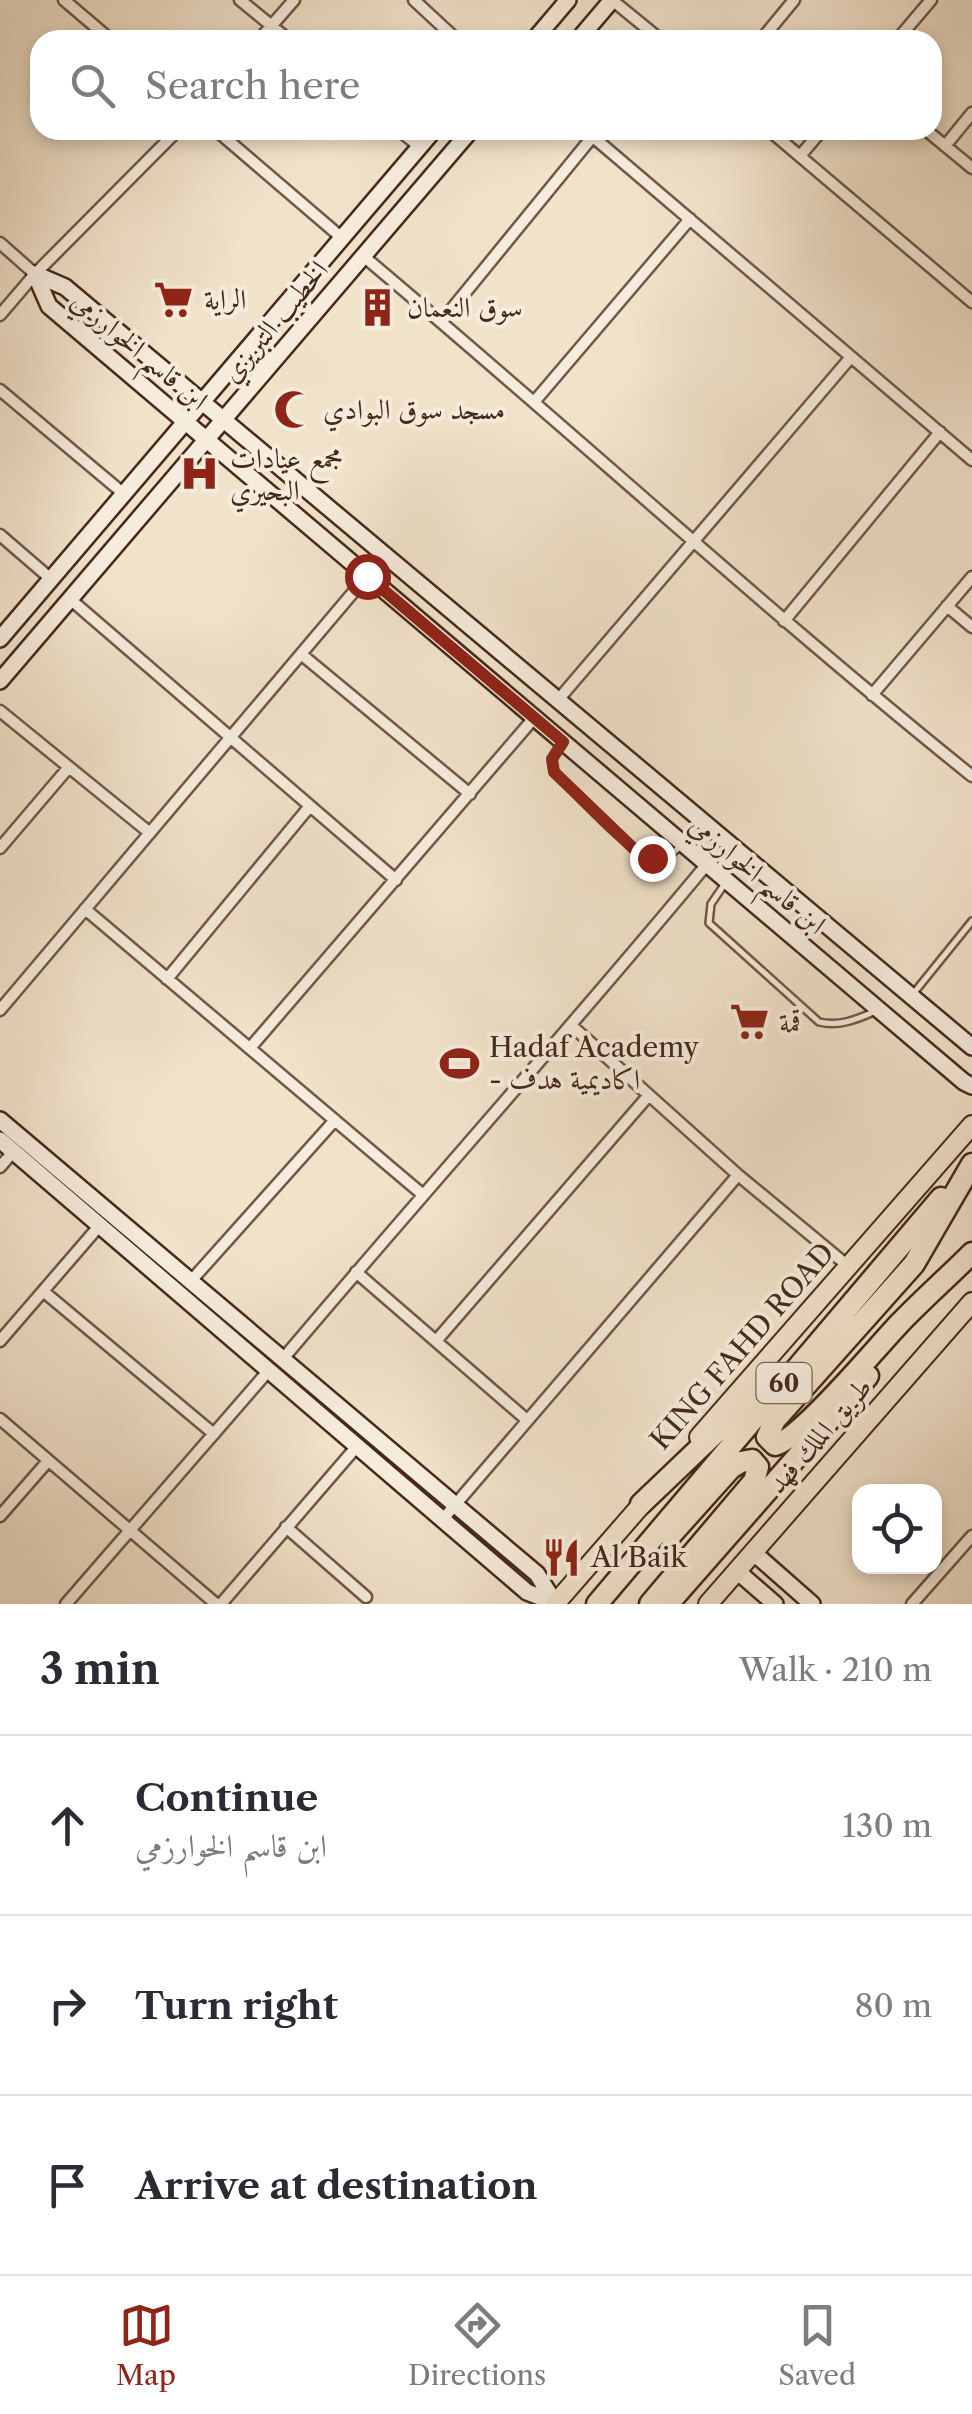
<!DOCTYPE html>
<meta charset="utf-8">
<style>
:root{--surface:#fff;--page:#f2f2f3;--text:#2b2b33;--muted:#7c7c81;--line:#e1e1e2;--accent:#8f2418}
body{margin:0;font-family:"Libre Caslon Text",Amiri,serif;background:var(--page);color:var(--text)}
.controls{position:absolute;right:30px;bottom:30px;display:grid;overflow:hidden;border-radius:20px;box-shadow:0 5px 15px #0003}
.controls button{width:90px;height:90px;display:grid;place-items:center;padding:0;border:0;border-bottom:2px solid var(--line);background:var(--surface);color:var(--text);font:50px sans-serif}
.stop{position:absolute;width:30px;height:30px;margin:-22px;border:8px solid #8f2418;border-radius:50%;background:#fff}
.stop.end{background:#8f2418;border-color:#fff;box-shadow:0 2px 10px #0008}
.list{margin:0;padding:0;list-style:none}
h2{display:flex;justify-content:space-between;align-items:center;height:130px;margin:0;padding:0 40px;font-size:42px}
h2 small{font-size:32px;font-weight:400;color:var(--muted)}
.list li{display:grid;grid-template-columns:65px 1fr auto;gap:30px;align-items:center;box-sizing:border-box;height:180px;padding:0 40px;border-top:2px solid var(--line)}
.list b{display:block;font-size:38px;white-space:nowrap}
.list p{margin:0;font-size:32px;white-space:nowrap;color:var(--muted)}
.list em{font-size:32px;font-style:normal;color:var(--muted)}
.icon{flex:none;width:55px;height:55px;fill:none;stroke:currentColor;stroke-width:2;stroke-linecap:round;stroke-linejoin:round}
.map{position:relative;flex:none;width:972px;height:1604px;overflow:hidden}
.search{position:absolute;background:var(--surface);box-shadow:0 5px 15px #0003;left:30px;right:30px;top:30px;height:110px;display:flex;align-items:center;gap:25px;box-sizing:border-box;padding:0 35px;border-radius:30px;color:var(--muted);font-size:38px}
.sheet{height:670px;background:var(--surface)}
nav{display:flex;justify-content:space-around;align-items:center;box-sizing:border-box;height:140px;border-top:2px solid var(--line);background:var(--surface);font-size:28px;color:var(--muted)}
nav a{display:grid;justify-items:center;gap:5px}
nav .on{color:var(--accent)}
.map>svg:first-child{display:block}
</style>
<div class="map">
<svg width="972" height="1604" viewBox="0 0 972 1604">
<rect width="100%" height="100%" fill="#f1e2ca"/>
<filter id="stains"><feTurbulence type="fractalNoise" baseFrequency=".002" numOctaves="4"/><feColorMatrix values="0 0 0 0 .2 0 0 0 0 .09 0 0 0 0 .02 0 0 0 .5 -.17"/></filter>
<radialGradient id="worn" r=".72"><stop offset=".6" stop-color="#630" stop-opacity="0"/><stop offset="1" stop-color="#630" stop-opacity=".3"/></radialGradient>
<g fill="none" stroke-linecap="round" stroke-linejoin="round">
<defs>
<path id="lane" d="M561,744L552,759L554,772C574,791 629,853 652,858C663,861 673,853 681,846
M726,882L711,904L709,923L819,1022C840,1027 857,1019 876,1011
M913,994L972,921"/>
<path id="street" d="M64,0L111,40
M240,0L289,40
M414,0L457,40
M612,0L661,40
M259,40L294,0
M761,40L794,0
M897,40L931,0
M216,130L342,238
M399,130L420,147
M585,130L972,460
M769,130L972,302
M926,130L972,168
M945,146L972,113
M800,156L822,130
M0,243L35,274
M362,255C567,427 763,608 972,776
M0,315L35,274L178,130
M442,321L593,136
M0,390L124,494
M534,402L690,219
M0,535L51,579
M70,599L396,880
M947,606L972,627
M784,621L940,432
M301,654L470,794
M872,695L972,577
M558,700L851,357
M0,711L150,833
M0,848L69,767
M85,909L422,1194
M167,979L310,806
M0,1010L367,576
M573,1027L738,1175L848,1266
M250,1048L534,718
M0,1167L13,1152
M356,1272L527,1420
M190,1282L335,1120
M43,1291L214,1434
M0,1341L100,1225
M436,1341L649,1095
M282,1360C422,1194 568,1032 707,864
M0,1419L216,1604
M0,1516L48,1461
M443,1519L738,1175
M286,1527L366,1597
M66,1604L270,1369
M221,1604L358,1445
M912,1604L972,1536"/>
<path id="secondary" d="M534,40L568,0
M578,40L612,0
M0,639L434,130
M0,681L471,130
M972,1047L65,287L35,274L49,306L964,1082L972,1086
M0,1120L537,1574L555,1603
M0,1140L527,1592L555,1603
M753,1552L812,1604
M737,1571L775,1604"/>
<path id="primary" d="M699,1437L972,1125
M555,1604L650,1495
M708,1604L972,1302"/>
<path id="highway" d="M972,1164L914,1264L775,1420L767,1437L775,1445C801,1439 876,1348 899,1324C922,1300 948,1277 972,1253
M641,1504L774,1377
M597,1604L941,1198
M650,1604L754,1481L758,1467L752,1460L741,1462L731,1468L670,1536
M668,1604L868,1376"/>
</defs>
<use href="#lane" stroke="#715747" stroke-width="10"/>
<use href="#street" stroke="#715747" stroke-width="15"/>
<use href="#secondary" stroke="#46291b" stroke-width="20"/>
<use href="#primary" stroke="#46291b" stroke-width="22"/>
<use href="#highway" stroke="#46291b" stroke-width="25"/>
<use href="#lane" stroke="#f6ecdd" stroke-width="5"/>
<use href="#street" stroke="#f6ecdd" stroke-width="10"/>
<use href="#secondary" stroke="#f6ecdd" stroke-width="15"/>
<use href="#primary" stroke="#f1e2ca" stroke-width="18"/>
<use href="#highway" stroke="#f1e2ca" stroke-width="20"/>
</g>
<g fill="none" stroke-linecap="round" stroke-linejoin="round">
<path stroke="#8f2418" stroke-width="12" d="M367,576L563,742L552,759L554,772L633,848L652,858"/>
</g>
<defs>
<symbol id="supermarket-bare" viewBox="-9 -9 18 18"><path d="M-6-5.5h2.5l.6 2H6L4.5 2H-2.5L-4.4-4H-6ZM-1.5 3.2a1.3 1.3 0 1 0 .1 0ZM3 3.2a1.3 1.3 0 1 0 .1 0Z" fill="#8f2418" stroke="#f6ecdd" stroke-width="2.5" paint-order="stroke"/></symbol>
<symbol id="building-bare" viewBox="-9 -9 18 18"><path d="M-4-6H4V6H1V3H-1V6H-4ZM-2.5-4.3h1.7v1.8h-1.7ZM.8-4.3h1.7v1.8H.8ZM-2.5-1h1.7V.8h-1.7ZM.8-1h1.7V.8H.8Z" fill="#8f2418" stroke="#f6ecdd" stroke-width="2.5" paint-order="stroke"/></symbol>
<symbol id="mosque-bare" viewBox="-9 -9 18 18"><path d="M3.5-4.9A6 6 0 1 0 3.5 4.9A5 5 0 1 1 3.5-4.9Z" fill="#8f2418" stroke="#f6ecdd" stroke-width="2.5" paint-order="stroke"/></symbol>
<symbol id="hospital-bare" viewBox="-9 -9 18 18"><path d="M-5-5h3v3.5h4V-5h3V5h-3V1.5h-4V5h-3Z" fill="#8f2418" stroke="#f6ecdd" stroke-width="2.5" paint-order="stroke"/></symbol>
<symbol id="stadium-bare" viewBox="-9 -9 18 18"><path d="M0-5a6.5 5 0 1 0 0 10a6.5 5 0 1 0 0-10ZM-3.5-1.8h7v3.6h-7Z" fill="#8f2418" stroke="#f6ecdd" stroke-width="2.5" paint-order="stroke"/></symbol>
<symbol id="restaurant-bare" viewBox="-9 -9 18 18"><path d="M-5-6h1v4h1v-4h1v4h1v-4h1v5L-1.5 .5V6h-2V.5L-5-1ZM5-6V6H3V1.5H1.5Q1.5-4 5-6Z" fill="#8f2418" stroke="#f6ecdd" stroke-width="2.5" paint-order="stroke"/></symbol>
</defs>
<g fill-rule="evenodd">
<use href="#supermarket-bare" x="146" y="272" width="55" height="55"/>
<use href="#building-bare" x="350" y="280" width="55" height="55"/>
<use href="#mosque-bare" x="266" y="382" width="55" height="55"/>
<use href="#hospital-bare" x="172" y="446" width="55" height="55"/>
<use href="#supermarket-bare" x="722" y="994" width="55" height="55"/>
<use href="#stadium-bare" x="432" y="1036" width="55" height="55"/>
<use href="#restaurant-bare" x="534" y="1530" width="55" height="55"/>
</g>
<g text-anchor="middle" stroke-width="8" stroke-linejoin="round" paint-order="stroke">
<rect fill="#f6ecdd" stroke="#7b6455" stroke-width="2.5" x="756.5" y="1363" width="55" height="40" rx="8"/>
<g font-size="25" font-weight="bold" fill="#46291b">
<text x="784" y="1392">60</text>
</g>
<g font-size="28" fill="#46291b" stroke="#f6ecdd" text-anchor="start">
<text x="204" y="309">الراية</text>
<text x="407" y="317">سوق النعمان</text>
<text x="323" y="419">مسجد سوق البوادي</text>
<text x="230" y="468">مجمع عيادات<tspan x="230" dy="32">البحيري</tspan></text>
<text x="779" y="1032">قمة</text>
<text x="489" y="1057">Hadaf Academy<tspan x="489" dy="32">- اكاديمية هدف</tspan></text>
<text x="591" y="1567">Al Baik</text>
</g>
<g font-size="28" fill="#46291b" stroke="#f6ecdd">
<text transform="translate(274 321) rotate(-50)" y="10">الخطيب التبريزي</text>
<text transform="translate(140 350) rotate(40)" y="10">ابن قاسم الخوارزمي</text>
<text transform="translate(758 874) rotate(40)" y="10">ابن قاسم الخوارزمي</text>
<text transform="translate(742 1346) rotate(-49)" y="10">KING FAHD ROAD</text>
<text transform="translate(819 1435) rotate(-49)" y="10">طريق الملك فهد</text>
</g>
</g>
<rect width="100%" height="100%" filter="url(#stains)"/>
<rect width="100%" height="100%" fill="url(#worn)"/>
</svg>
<div class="controls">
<button><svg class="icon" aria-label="locate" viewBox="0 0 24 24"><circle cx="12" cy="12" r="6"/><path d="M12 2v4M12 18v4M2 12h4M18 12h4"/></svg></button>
</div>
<div class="stop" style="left:367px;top:576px"></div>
<div class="stop end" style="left:652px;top:858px"></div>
<div class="search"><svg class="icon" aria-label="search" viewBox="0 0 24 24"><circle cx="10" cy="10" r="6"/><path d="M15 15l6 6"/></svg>Search here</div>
</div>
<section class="sheet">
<h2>3 min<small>Walk · 210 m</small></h2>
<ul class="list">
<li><svg class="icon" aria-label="ahead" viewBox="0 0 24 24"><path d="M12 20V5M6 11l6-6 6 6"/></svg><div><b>Continue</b><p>ابن قاسم الخوارزمي</p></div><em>130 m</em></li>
<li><svg class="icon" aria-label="right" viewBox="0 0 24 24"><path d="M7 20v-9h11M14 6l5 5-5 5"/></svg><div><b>Turn right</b></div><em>80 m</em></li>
<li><svg class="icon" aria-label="arrive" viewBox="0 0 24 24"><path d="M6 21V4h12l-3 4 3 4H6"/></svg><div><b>Arrive at destination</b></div></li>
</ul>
</section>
<nav>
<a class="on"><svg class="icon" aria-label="map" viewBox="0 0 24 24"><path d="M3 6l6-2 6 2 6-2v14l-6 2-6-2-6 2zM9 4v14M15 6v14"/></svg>Map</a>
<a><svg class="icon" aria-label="directions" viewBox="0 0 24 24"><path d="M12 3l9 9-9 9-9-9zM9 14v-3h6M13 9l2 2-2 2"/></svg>Directions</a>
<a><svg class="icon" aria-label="saved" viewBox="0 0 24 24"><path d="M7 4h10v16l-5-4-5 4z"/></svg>Saved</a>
</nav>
